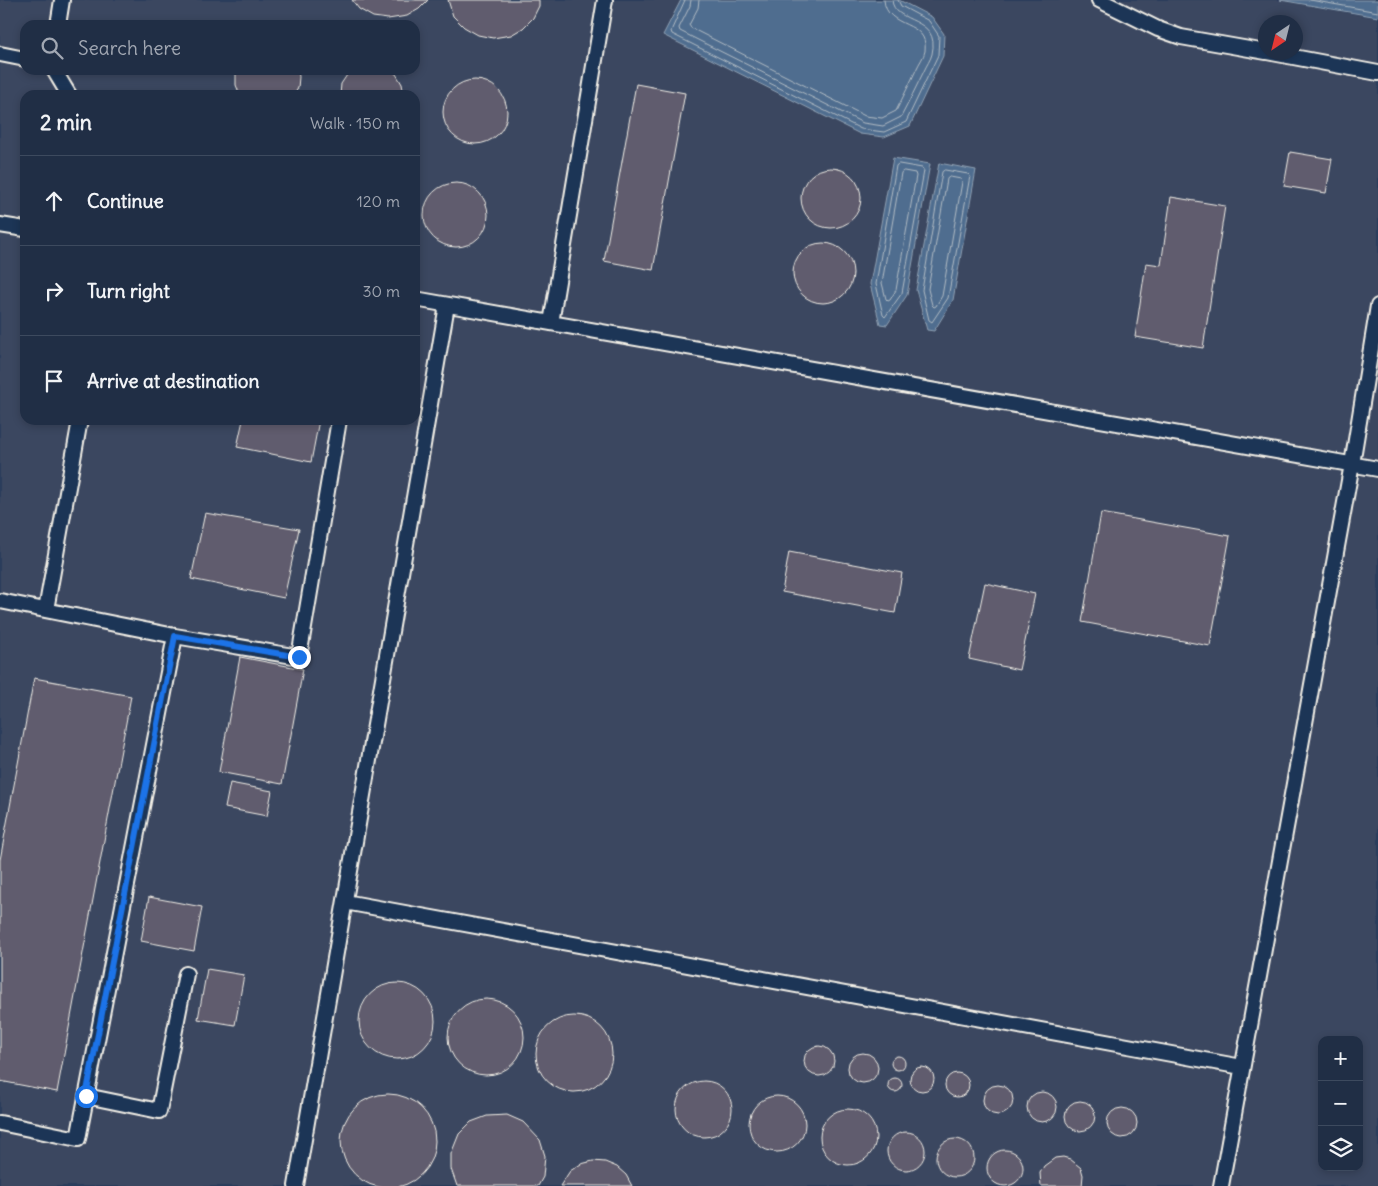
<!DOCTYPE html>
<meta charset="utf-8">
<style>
:root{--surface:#202e45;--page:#28364c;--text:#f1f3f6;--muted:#a2a8b3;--line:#3d4a5e}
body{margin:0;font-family:Delius,sans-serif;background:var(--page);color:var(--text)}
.controls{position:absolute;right:15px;bottom:15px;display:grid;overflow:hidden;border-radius:10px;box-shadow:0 2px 8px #0003}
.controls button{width:45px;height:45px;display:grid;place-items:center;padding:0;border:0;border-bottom:1px solid var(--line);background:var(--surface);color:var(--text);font:25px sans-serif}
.compass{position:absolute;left:1258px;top:15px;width:45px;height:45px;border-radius:50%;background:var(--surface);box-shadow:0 2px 8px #0003;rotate:215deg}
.stop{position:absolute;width:15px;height:15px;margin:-11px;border:4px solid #1a73e8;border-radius:50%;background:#fff}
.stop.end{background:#1a73e8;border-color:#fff;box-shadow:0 1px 5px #0008}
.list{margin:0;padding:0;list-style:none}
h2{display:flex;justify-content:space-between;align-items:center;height:65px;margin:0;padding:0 20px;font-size:21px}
h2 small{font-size:16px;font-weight:400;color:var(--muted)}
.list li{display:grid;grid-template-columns:32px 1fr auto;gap:15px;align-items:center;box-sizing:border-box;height:90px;padding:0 20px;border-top:1px solid var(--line)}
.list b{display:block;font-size:19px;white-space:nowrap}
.list em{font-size:16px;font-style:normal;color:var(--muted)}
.icon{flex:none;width:28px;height:28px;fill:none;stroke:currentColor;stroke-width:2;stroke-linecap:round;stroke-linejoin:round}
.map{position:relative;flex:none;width:1378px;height:1186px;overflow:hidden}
.search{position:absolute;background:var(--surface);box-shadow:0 2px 8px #0003;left:20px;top:20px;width:400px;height:55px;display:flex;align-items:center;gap:12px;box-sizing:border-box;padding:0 18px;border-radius:15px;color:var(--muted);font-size:19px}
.panel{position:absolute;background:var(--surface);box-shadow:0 2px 8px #0003;left:20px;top:90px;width:400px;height:335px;border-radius:15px}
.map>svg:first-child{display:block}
</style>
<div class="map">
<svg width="1378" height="1186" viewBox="0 0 1378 1186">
<rect width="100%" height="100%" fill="#2a3d5c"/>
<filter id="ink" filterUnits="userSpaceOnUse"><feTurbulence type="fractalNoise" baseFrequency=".02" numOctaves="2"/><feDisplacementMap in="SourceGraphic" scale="10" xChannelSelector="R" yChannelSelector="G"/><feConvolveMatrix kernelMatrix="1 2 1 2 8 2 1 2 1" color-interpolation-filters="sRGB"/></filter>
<g filter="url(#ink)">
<path fill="#3a4661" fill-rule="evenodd" d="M0,0H1278L1378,18V1186H0ZM1266,22H1296V52H1266ZM25,25H415V70H25ZM25,95H415V420H25ZM1322,1040H1359V1167H1322Z"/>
<path fill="#4f6d8f" stroke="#91a2b3" d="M681,0H899L932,17L944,34L943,56L910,126L884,137L860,134L663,35Z
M1280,0H1378V17Z
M893,158L930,164L907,295L887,325L880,324L870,284Z
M939,163L976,170L953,300L934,331L927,330L916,290Z"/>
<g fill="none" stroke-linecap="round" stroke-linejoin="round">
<path stroke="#b2bcc4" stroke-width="1" d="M685,0L671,31L672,34L861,129L884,132L906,122L938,55L939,36L929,21L901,6L898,0
M691,0L690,6L679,28L680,31L863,123L883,126L901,117C909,102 916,87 924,71C926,66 931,59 932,54C941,15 893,25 892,0
M699,0L698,8L689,25L691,28L865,116L882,118L896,111C903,97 910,83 917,68C919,63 924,57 925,51C929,19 886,30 884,0
M1310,0L1378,12
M899,164L922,168L924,171L902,293L885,317L883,315L876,284L896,166Z
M945,170L968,174L970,176L948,298L932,322L929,320L922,290L942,172Z
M904,171L915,173L916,176L896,290L890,300L888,301L886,299L882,283L901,173Z
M950,177L961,179L962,182L942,296L936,306L934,307L932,305L928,289L947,179Z"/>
</g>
<path fill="#605c6e" stroke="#f4f1e8" d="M352,0H428L419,9L407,16L388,19L373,17L359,9Z
M448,0H539V6L533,18L523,28L511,35L493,38L478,35L464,27L453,16Z
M236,70H298L299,77L298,88L294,95H240L236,85Z
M352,70H391L396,74L402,84L404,95H340L341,84L347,75Z
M443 112a32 32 0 1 1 64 0a32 32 0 1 1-64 0Z
M636,84L685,93L653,270L604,261Z
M1290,152L1332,159L1326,193L1284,186Z
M801 198a30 30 0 1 1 60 0a30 30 0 1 1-60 0Z
M424 215a32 32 0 1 1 64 0a32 32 0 1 1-64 0Z
M1171,197L1225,206L1203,348L1135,337L1146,263L1161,265Z
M793 273a30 30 0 1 1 60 0a30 30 0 1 1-60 0Z
M243,420H319L311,462L237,447Z
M205,513L299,529L284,598L191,579Z
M1101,513L1230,536L1210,646L1082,622Z
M789,552L902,573L895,613L782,592Z
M985,583L1035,594L1019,670L969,659Z
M240,657L303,669L282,784L219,772Z
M34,678L131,696L57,1092L0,1081V860Z
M230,783L272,791L267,816L225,808Z
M149,897L202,907L194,951L141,941Z
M207,969L244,975L235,1025L198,1019Z
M359 1021a38 38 0 1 1 76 0a38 38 0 1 1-76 0Z
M448 1037a38 38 0 1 1 76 0a38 38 0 1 1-76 0Z
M536 1054a38 38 0 1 1 76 0a38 38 0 1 1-76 0Z
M804 1061a15 15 0 1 1 30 0a15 15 0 1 1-30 0Z
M848 1068a15 15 0 1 1 30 0a15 15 0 1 1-30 0Z
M891 1063a7 7 0 1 1 14 0a7 7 0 1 1-14 0Z
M910 1079a12 12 0 1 1 24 0a12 12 0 1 1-24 0Z
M945 1085a12 12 0 1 1 24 0a12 12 0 1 1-24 0Z
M888 1085a7 7 0 1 1 14 0a7 7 0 1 1-14 0Z
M676 1109a28 28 0 1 1 56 0a28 28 0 1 1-56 0Z
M983 1100a15 15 0 1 1 30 0a15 15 0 1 1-30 0Z
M1027 1107a15 15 0 1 1 30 0a15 15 0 1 1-30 0Z
M341 1141a47 47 0 1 1 94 0a47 47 0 1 1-94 0Z
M749 1124a28 28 0 1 1 56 0a28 28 0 1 1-56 0Z
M1065 1116a15 15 0 1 1 30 0a15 15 0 1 1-30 0Z
M1107 1123a15 15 0 1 1 30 0a15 15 0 1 1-30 0Z
M820 1137a28 28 0 1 1 56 0a28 28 0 1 1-56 0Z
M507,1115L523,1122L540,1140L545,1156L543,1177L538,1186H457L451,1169V1154L459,1134L471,1122L487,1116Z
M887 1151a19 19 0 1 1 38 0a19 19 0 1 1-38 0Z
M936 1158a19 19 0 1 1 38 0a19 19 0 1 1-38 0Z
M987 1168a18 18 0 1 1 36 0a18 18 0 1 1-36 0Z
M1063,1157L1070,1159L1081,1168L1083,1175L1082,1186H1041L1040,1173L1044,1166L1055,1158Z
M593,1161L605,1162L617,1167L626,1175L632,1186H560L570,1171L581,1164Z"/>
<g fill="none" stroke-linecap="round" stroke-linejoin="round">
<defs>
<path id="service" d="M1099,0L1158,29L1181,37L1266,52
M58,25L62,0
M1267,52L1378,73
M0,54L25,59
M54,70L69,95
M0,225L25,229
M415,299L1378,469
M551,323L605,0
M0,601L175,636L78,1139L0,1123
M46,610L80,420
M175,636L299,657L339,420
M345,902L1242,1067
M86,1096L159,1111L186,974
M296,1186L447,305
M1221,1186L1352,464L1378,306"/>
</defs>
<use href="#service" stroke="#f4f1e8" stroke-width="18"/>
<use href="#service" stroke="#1d3557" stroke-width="14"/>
</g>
</g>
<g fill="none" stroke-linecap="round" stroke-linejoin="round" filter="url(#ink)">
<path stroke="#1a73e8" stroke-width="6" d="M86,1096L175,636L299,657"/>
</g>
</svg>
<div class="controls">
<button>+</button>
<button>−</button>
<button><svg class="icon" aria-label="layers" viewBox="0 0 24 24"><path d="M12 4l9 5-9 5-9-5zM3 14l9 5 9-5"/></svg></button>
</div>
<svg class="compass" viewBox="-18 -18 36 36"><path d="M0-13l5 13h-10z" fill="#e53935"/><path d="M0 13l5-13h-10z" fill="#a2a8b3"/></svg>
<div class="stop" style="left:86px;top:1096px"></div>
<div class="stop end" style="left:299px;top:657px"></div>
<div class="search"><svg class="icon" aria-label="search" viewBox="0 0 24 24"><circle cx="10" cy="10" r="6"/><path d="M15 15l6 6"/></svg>Search here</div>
<section class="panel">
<h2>2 min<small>Walk · 150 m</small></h2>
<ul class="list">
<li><svg class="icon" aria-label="ahead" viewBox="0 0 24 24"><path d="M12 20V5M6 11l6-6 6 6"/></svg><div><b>Continue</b></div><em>120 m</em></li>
<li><svg class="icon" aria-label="right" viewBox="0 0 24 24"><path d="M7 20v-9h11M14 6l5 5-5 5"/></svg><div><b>Turn right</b></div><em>30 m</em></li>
<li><svg class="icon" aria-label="arrive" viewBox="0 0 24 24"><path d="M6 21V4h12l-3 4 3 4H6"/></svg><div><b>Arrive at destination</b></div></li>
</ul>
</section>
</div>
